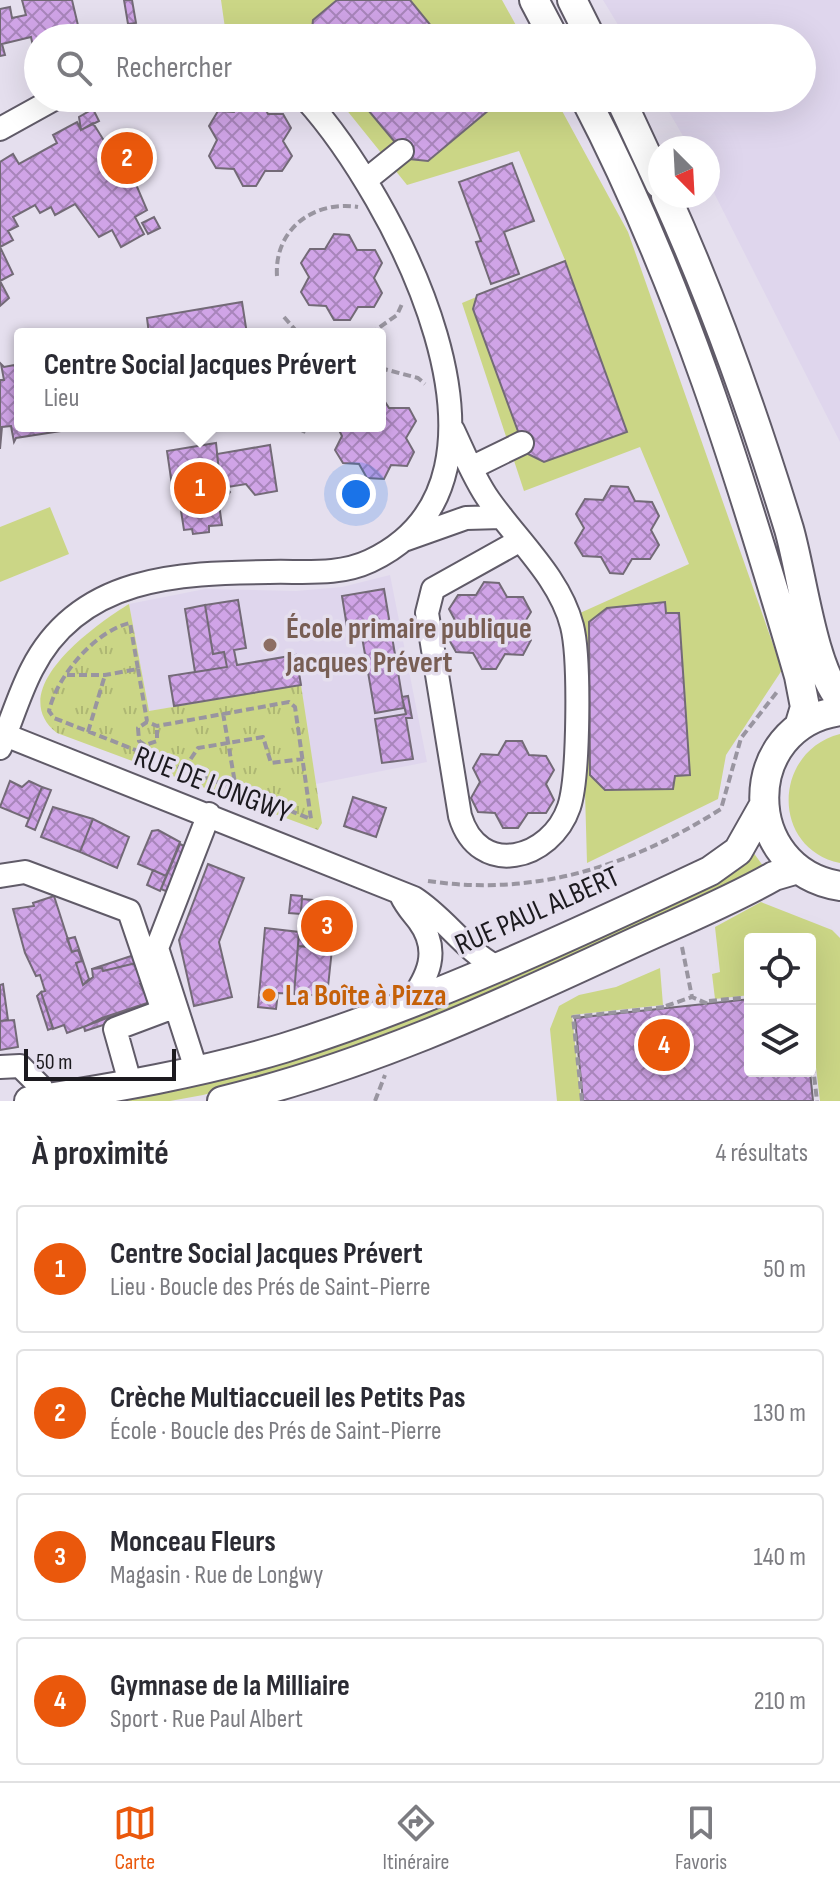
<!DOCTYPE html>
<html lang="fr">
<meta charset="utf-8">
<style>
:root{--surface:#fff;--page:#f7f7f7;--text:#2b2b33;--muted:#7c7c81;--line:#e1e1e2;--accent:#ea580c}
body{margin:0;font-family:"Sofia Sans Condensed",sans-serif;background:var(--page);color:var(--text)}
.controls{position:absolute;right:24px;bottom:24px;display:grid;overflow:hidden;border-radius:8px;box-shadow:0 8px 32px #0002}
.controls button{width:72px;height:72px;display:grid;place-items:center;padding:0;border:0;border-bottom:2px solid var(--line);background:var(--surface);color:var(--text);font:40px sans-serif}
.compass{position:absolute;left:648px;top:136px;width:72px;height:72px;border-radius:50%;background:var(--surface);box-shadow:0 8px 32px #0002;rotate:156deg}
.scale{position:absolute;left:24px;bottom:20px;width:152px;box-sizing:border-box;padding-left:8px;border:4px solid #1c1a1f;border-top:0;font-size:22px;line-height:28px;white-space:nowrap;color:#1c1a1f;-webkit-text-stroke:6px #e5dfee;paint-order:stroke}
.you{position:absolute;left:356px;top:494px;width:28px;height:28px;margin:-20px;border:6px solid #fff;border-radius:50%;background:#1a73e8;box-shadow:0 0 0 12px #1a73e833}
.badge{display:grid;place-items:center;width:52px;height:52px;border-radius:50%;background:var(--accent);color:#fff;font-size:26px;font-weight:700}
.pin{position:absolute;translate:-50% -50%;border:4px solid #fff;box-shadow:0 2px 8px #0006}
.popup{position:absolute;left:14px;top:328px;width:372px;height:104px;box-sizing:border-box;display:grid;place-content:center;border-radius:8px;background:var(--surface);filter:drop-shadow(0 2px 6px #0005);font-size:26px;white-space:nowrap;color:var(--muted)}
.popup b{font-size:30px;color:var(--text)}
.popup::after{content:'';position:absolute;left:50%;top:100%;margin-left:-16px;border:16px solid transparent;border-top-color:var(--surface)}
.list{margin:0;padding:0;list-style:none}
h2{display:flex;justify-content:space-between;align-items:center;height:104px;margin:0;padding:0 32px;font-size:34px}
h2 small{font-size:26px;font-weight:400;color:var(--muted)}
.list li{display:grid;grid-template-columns:52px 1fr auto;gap:24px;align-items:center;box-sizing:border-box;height:128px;margin:0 16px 16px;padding:0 16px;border:2px solid var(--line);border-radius:8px}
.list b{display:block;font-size:30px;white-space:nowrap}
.list p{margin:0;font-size:26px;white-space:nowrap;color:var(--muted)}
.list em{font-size:26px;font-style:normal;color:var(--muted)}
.icon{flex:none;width:44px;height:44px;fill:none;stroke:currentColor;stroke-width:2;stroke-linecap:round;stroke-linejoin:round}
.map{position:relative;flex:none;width:840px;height:1101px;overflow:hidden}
.search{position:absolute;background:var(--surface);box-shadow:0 8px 32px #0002;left:24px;right:24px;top:24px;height:88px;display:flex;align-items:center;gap:20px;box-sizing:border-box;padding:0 28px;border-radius:44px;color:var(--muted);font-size:30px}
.sheet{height:680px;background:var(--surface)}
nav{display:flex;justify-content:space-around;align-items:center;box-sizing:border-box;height:112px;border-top:2px solid var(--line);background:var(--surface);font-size:22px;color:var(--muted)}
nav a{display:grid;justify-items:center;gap:4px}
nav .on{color:var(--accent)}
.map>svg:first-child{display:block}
</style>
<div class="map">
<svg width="840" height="1101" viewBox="0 0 840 1101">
<defs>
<pattern id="park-tufts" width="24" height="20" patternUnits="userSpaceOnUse" patternTransform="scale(2)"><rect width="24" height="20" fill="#cbd686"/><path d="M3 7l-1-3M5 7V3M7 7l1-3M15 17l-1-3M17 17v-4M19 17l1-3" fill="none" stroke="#aeb773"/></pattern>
<pattern id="building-cross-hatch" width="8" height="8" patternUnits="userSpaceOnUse" patternTransform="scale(2)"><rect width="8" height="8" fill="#d0a4e7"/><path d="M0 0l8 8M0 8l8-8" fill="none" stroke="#a885bb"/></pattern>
</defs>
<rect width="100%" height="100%" fill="#e5dfee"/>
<path fill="#dfd6ed" d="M603,0H840V442L708,181V148H690L661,98H802V38H626Z
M390,575L427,762L316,784L300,686L149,711L129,604L205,589L296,591L342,587Z"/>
<path fill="#cbd686" d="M221,0H502L523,38H262L225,28Z
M337,98H555L628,232L782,670L726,755L718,799L587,863L580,613L689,564L640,447L524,491L462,303L565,260L519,151L407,185Z
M50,507L69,554L0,582V527Z
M840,734V863C770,848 773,751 840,734Z
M753,852L766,870L418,1025L266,1078L203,1095L170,1101H97L181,1086Z
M761,902L832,930L840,938V1101H820L810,1017V939H750V995L715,999L712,974L720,972L715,927Z
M660,968L663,1005L572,1015L581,1101H557L550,1029L559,1006L579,995L616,987Z"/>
<path fill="url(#park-tufts)" d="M129,604L149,711L301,685L322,823L318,830L57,733C3,690 95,625 129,604Z"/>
<path fill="url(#building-cross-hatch)" stroke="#736a77" stroke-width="2" d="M22,0H72L81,38H38L36,60L31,37L2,44L5,55L0,56V9L10,7L12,18L26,15Z
M124,0H132L136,23L128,24Z
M337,0H410L441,38H311L313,20Z
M242,98H259L268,114H283L291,128L283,141L292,156L282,171H265L256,186H243L234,169L216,168L209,156L217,140L209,126L218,111L234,112Z
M358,98H491L496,104L428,161L409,159Z
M93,109L99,121L81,130L79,117Z
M77,122L81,130L93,123L131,184L135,182L147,210L135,217L144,234L121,247L112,230L99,237L75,204L55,215L51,207L40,213L35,205L13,217L18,226L8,231L13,240L0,247V162L13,154L19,164L57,143L53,135Z
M121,144L126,153L133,149L141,163L124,172L112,149Z
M512,163L534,221L504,232L519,274L491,284L476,242L481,241L459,182Z
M154,217L160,228L148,234L142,223Z
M334,234L349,235L357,250H375L382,263L374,278L382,293L374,307H358L350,320H334L326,306L309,305L301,292L309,277L301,263L310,249H325Z
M0,247L13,274L0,281L9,298L0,306Z
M565,261L627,432L544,462L526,453L473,309L477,295Z
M242,302L247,334H149L147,318Z
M1,364L4,367L20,364V426H93L16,438L14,442L11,426L2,427L0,449V380H4Z
M380,394L389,408H409L416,421L406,438L414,452L407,466L391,465L384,479L367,478L359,464L343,463L335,450L342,436L337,426H380Z
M216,443L220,480L230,492L225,499L218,498L222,525L209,526V532L193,534L192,529L184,530L179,498L174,499L167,451Z
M270,445L277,491L255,495L246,484L228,487L220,480L217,454Z
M611,486L628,487L635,501L652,502L659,516L651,530L659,545L650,559H632L623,574L610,573L601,557L583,556L575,543L584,528L576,514L585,499L603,500Z
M484,582L499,583L507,597H523L531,612L523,625L531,640L523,655L505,654L496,669H482L473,653L456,652L448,638L457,624L449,609L458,595H476Z
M384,589L404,708L375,713L360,625L347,627L342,596Z
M238,600L246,648L234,650L237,665L296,655L301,685L174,706L169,676L227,667L224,652L213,654L205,605Z
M665,602L666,613H679L690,775L675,776L673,789L605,790L590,775L589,622L607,608Z
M205,605L213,654L224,652L227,667L195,672L185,609Z
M408,696L412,718H406L413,759L382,763L375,719L406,714L402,697Z
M506,741H522L529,755L546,756L554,770L546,784L554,800L546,813H528L518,828H503L495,813L478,812L471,798L480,782L473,768L481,754L498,755Z
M10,781L22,787L29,781L42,787L29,819L0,807Z
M42,787L51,790L35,830L26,826Z
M353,797L386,808L376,837L344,826Z
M53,807L93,819L80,852L41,837Z
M93,819L129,837L117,868L80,852Z
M158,830L180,842L166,876L138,864L152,831Z
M180,844L188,848L170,893L161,889Z
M208,864L244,878L219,942L232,997L194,1006L179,940Z
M153,870L166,876L160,891L147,885Z
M291,895L302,896L301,914L289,913Z
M54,896L72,952L78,950L82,961L76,963L83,985L93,977L92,969L102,968L103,971L136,963L144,983L140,984L150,1002L67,1033L64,1025L53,1029L41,992L45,991L40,975L36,976L25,953L13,909L34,906L33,903Z
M302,899L336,902L332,949L298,946Z
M265,928L299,932L294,994L278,993L276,1009L258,1007Z
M75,937L89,979L83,985L76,963L82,961L78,950L72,952L67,939Z
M298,946L332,949L327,996L294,994Z
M134,955L136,963L103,971L102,968L92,969Z
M3,984L8,1020L0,1021V985Z
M41,992L53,1028L48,1030L37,996Z
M750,999V1071H810L813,1101H583L575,1018Z
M150,1002L152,1009L85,1031L84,1027L102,1018Z
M14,1020L18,1047L0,1050V1021Z"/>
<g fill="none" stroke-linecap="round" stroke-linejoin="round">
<defs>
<path id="minor" d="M0,129L56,98
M366,180L402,151
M453,430C464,453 474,479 489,500C517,540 560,578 572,626C580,658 579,777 569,807C551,860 479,879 460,816L427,613L433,589L519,541
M471,468L522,443
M404,540L466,518L502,517
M0,733L414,898C444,917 464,949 495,966
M0,748C11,722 19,694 32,669C79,576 179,573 269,572C304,571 338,576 370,561C545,479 392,194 305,98
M0,876L25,872L129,911L163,1011L115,1029L131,1086
M401,895C406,906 412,912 419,921C441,951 428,977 409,1003
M0,1067L20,1066L41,1087L43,1099
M196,1069L157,948L209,814"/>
<path id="major" d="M534,0L554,38
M572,0L591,38
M585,98C681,282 741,478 799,676L805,707L799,727
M620,98L660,184
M666,196C715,304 754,415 789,529C802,574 812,665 840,699
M840,711C739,725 739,870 840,886
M29,1101C114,1088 201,1073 284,1048C425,1004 576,934 710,871L738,851L764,805
M222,1101C361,1068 491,1009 620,949C671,925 725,904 774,876L798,869"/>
</defs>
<use href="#minor" stroke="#605b68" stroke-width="26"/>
<use href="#major" stroke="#605b68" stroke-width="32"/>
<path stroke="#9995a0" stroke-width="4" stroke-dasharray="8 4" stroke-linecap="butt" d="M277,276C274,230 313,200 358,207
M284,317L299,334
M370,334L397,315L402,304
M380,368L418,378L425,384
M303,433L306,426
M138,669L147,721
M67,675H105L138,669L130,623C95,631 57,676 49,711L54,718L311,819L295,707L289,702L157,726L147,722L138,728L139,741L145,745L157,741V726
M223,713L236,789
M88,732L105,675
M184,769L198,748L263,737L271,763L303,759
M428,881C535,897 631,866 721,809L741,738L777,692
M597,897L594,884L603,869
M682,947L692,997
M709,1001L750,997
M666,1006L692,997L708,1004
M810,1041L817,1101
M375,1101L385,1075
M582,1101L573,1017L665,1007"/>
<use href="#minor" stroke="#fff" stroke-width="22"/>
<use href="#major" stroke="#fff" stroke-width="28"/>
</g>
<circle fill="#8d6e63" stroke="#e5dfee" stroke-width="3" cx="270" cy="645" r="8"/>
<circle fill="#e8710a" stroke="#e5dfee" stroke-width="3" cx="269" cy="995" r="8"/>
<g text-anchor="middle" stroke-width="7" stroke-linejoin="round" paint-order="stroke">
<g font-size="30" font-weight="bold" fill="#785e54" stroke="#e5dfee" text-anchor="start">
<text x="286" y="638">École primaire publique<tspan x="286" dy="34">Jacques Prévert</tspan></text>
</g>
<g font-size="30" fill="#1c1a1f" stroke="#e5dfee">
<text transform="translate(213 784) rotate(21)" y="10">RUE DE LONGWY</text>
<text transform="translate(537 910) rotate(-24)" y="10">RUE PAUL ALBERT</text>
</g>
<g font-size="30" font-weight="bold" fill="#c56008" stroke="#e5dfee" text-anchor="start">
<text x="285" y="1005">La Boîte à Pizza</text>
</g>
</g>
</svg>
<div class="controls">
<button><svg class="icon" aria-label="locate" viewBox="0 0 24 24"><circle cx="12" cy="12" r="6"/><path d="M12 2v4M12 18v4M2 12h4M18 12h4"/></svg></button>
<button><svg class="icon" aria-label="layers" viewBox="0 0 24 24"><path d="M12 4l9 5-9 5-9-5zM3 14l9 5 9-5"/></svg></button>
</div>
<svg class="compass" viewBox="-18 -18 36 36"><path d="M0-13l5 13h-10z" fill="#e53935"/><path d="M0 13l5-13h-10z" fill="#7c7c81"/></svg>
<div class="scale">50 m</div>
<div class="you"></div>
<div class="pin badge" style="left:200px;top:488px">1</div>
<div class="popup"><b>Centre Social Jacques Prévert</b>Lieu</div>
<div class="pin badge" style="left:127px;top:158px">2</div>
<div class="pin badge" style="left:327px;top:926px">3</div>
<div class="pin badge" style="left:664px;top:1045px">4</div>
<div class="search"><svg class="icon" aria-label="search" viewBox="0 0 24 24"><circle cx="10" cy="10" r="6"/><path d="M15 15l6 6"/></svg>Rechercher</div>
</div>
<section class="sheet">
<h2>À proximité<small>4 résultats</small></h2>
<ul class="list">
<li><span class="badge">1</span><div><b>Centre Social Jacques Prévert</b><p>Lieu · Boucle des Prés de Saint-Pierre</p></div><em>50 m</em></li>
<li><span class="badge">2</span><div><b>Crèche Multiaccueil les Petits Pas</b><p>École · Boucle des Prés de Saint-Pierre</p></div><em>130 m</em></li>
<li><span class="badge">3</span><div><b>Monceau Fleurs</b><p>Magasin · Rue de Longwy</p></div><em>140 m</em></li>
<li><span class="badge">4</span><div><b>Gymnase de la Milliaire</b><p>Sport · Rue Paul Albert</p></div><em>210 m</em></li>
</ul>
</section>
<nav>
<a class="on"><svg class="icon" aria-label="map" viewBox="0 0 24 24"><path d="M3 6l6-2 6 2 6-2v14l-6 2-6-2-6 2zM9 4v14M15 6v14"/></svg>Carte</a>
<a><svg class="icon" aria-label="directions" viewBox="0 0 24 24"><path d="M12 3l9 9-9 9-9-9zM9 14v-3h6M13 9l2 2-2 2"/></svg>Itinéraire</a>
<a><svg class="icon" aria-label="saved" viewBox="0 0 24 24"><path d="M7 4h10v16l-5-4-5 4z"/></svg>Favoris</a>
</nav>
